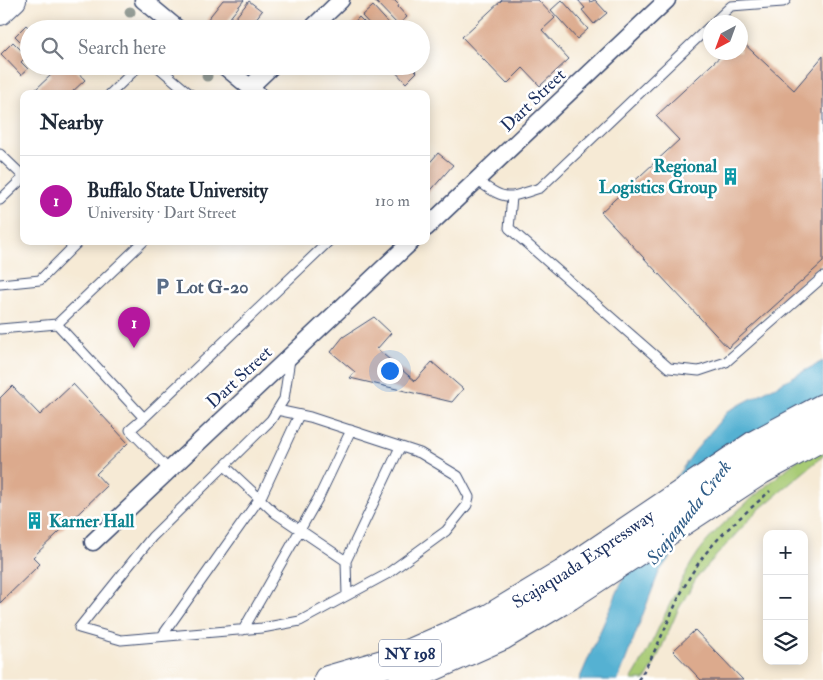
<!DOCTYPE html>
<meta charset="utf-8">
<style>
:root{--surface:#fff;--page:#f6f6f7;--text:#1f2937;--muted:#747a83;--line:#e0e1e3;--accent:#b5179e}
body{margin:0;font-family:"IM FELL Double Pica",serif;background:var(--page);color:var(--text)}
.controls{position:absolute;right:15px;bottom:15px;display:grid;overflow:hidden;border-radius:10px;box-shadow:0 2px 12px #0003}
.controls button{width:45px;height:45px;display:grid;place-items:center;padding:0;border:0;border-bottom:1px solid var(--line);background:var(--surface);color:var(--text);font:25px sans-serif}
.compass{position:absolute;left:703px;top:15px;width:45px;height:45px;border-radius:50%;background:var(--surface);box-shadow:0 2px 12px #0003;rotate:221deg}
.you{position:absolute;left:389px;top:370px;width:18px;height:18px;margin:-12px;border:4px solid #fff;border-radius:50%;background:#1a73e8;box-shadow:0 0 0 8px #1a73e833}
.badge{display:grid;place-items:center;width:32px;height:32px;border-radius:50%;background:var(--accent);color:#fff;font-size:16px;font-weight:700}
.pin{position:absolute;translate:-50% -41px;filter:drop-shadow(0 1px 2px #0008)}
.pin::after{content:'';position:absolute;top:26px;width:18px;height:15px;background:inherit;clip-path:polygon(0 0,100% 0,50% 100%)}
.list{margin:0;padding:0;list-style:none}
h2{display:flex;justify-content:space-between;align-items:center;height:65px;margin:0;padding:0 20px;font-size:21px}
h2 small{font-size:16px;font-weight:400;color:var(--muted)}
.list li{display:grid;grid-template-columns:32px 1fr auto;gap:15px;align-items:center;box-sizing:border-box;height:90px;padding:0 20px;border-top:1px solid var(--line)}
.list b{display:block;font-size:19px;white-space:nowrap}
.list p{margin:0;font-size:16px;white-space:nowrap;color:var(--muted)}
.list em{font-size:16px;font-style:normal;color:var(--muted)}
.icon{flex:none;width:28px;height:28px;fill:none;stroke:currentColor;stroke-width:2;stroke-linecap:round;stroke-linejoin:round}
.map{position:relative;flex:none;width:823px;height:680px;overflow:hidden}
.search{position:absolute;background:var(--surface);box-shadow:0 2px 12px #0003;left:20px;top:20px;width:410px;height:55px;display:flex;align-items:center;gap:12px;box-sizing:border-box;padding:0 18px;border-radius:28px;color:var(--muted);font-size:19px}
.panel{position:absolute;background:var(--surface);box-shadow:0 2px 12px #0003;left:20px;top:90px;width:410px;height:155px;border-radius:10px}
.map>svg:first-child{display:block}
</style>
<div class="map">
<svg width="823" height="680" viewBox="0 0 823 680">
<rect width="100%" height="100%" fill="#fff"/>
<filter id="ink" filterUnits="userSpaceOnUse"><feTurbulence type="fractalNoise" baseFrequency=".02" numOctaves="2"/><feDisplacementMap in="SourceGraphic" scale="10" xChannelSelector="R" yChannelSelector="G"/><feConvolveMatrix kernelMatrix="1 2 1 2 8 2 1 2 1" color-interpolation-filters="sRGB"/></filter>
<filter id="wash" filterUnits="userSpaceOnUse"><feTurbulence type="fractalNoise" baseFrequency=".0096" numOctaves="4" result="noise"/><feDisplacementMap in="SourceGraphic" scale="20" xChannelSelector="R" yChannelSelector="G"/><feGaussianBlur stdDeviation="1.12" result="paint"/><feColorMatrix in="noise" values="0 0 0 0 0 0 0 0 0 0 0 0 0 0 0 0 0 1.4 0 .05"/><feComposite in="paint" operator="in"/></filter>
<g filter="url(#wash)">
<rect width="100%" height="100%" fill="#f6ead5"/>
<path fill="#a8cb75" stroke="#627d6a" d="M823,441V456L756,512L697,577L678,610L654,665L645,680H631C655,642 669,600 692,562C709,534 734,514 758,493C779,475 800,457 823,441Z"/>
<path fill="#54b1d2" stroke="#387098" d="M823,361V398L723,483L659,572L618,680H579L623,579L629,544L694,452L728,411Z"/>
<g id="blocks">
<path fill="#dcaa8d" d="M223,0H244L221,29H219L207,20Z
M374,0H394L399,5L398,7L407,17L398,25Z
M502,0H538L555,18L542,30L569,59L540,86L523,68L507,84L462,37Z
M562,0L588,29L577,39L551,10Z
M578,0H589L590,2L595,0L607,13L594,24L582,10L585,8Z
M249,1L262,11L251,25L256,20L265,29H226Z
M373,6L394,29H374L362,16Z
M359,17L371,29H348Z
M26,25L29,28V50L15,36Z
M740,40L794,90L823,56V262L728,348L601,212L679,140L656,116L725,52H740Z
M13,42L27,56L21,62L28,69L21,75L1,54Z
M53,66H72L85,80L70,94H38L35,90L51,75L48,72Z
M390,66H411L417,72L406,83Z
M438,153L453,165L426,196V167Z
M374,317L391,333L377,349L415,381L432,362L463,389L452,402L350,378L355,372L331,352L343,337Z
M73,384L128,443L96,474L107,486L33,557L40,564L0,603V398L12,386L40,415Z
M695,630L743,680H701L673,651Z"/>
</g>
</g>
<g filter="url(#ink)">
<use href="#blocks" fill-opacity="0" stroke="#3c4b70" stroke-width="1"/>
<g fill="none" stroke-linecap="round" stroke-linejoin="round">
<defs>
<path id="lane" d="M714,22L731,6L783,2L786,0
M157,66L190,94
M110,94L139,66
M0,154L24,177L0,200
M477,180C505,202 508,198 540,188L710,26
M512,197L509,228L669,368L699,371L726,362L823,277
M0,284L40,280L79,241
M57,324L144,418L130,430L169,470
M0,329L57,324L144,241
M277,410L310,417L420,453L458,476L469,497L467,505L446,531L387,574L300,621L262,628L121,640L79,628L152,537L271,420L284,399L290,359
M144,418L329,241
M225,466L275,513L346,561
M347,595L346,561L400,447
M243,630L320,495L351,430
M162,636L262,495L299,415"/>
<path id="street" d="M143,0L178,29
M311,29L341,0
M224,66L258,94
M250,87L272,66
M426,228L667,0
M93,542L412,241"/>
<path id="secondary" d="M0,13L14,0"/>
<g id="highway">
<path id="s1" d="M328,680L390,662L490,618L563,574L756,444L823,408"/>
<path d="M403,680L502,636L569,596L761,470L823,436"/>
</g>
</defs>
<use href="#lane" stroke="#3c4b70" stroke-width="11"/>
<use href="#street" stroke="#3c4b70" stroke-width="19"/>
<use href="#secondary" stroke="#3c4b70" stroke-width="26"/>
<use href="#highway" stroke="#3c4b70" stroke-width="30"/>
<path stroke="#3c4b70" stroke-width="2.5" stroke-dasharray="4 4" stroke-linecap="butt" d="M638,680C663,643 674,597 700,561C718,535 747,512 770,491"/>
<use href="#lane" stroke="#fff" stroke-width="9"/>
<use href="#street" stroke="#fff" stroke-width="16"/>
<use href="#secondary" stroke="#fff" stroke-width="24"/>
<use href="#highway" stroke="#fff" stroke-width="28"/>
</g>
<g fill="#959d97">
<circle cx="130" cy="12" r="5.5"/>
<circle cx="207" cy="76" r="5.5"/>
</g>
</g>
<defs>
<symbol id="building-bare" viewBox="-9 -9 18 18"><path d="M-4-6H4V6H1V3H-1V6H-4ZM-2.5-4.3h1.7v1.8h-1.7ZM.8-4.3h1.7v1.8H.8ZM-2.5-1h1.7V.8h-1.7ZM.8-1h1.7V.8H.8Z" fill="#0f9aa8" stroke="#fff" stroke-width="2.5" paint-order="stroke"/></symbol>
<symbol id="parking-bare" viewBox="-9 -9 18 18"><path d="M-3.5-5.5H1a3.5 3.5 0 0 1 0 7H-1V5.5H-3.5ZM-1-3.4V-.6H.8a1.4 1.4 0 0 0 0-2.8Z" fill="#5c6f8a" stroke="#fff" stroke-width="2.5" paint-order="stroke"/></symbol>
</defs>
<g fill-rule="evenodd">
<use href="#building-bare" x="718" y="164" width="25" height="25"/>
<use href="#parking-bare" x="150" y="274" width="25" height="25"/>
<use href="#building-bare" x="22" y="508" width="25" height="25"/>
</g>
<g text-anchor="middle" stroke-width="5" stroke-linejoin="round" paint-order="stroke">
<rect fill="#fff" stroke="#5f6d8e" stroke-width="1" x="379" y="639.5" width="62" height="27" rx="4"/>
<g font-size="16" font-weight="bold" fill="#1b2f5e">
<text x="410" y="659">NY 198</text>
</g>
<g font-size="18" fill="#1b2f5e" stroke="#fff">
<text transform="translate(533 100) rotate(-44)" y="6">Dart Street</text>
<text transform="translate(239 377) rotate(-43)" y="6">Dart Street</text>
<text dy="6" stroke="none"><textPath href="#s1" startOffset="284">Scajaquada Expressway</textPath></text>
</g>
<g font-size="18" font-weight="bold" fill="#0d838f" stroke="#fff" text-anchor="end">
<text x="717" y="172">Regional<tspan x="717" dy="21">Logistics Group</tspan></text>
<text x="49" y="527" text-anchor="start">Karner Hall</text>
</g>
<g font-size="18" font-weight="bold" fill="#4e5e75" stroke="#fff" text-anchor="start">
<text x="176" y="293">Lot G-20</text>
</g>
<g font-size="19" font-style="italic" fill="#2f5c87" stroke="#fff">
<text transform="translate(688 512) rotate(-52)" y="7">Scajaquada Creek</text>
</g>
</g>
</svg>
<div class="controls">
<button>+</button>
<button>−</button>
<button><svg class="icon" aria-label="layers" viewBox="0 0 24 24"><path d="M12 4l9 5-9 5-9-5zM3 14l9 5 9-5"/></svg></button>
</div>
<svg class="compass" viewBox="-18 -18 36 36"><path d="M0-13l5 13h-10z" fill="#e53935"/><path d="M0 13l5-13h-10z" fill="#747a83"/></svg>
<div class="you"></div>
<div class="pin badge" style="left:134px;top:348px">1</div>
<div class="search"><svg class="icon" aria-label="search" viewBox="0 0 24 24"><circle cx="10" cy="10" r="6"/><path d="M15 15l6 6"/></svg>Search here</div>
<section class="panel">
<h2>Nearby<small></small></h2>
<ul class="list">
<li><span class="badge">1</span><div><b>Buffalo State University</b><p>University · Dart Street</p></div><em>110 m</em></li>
</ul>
</section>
</div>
